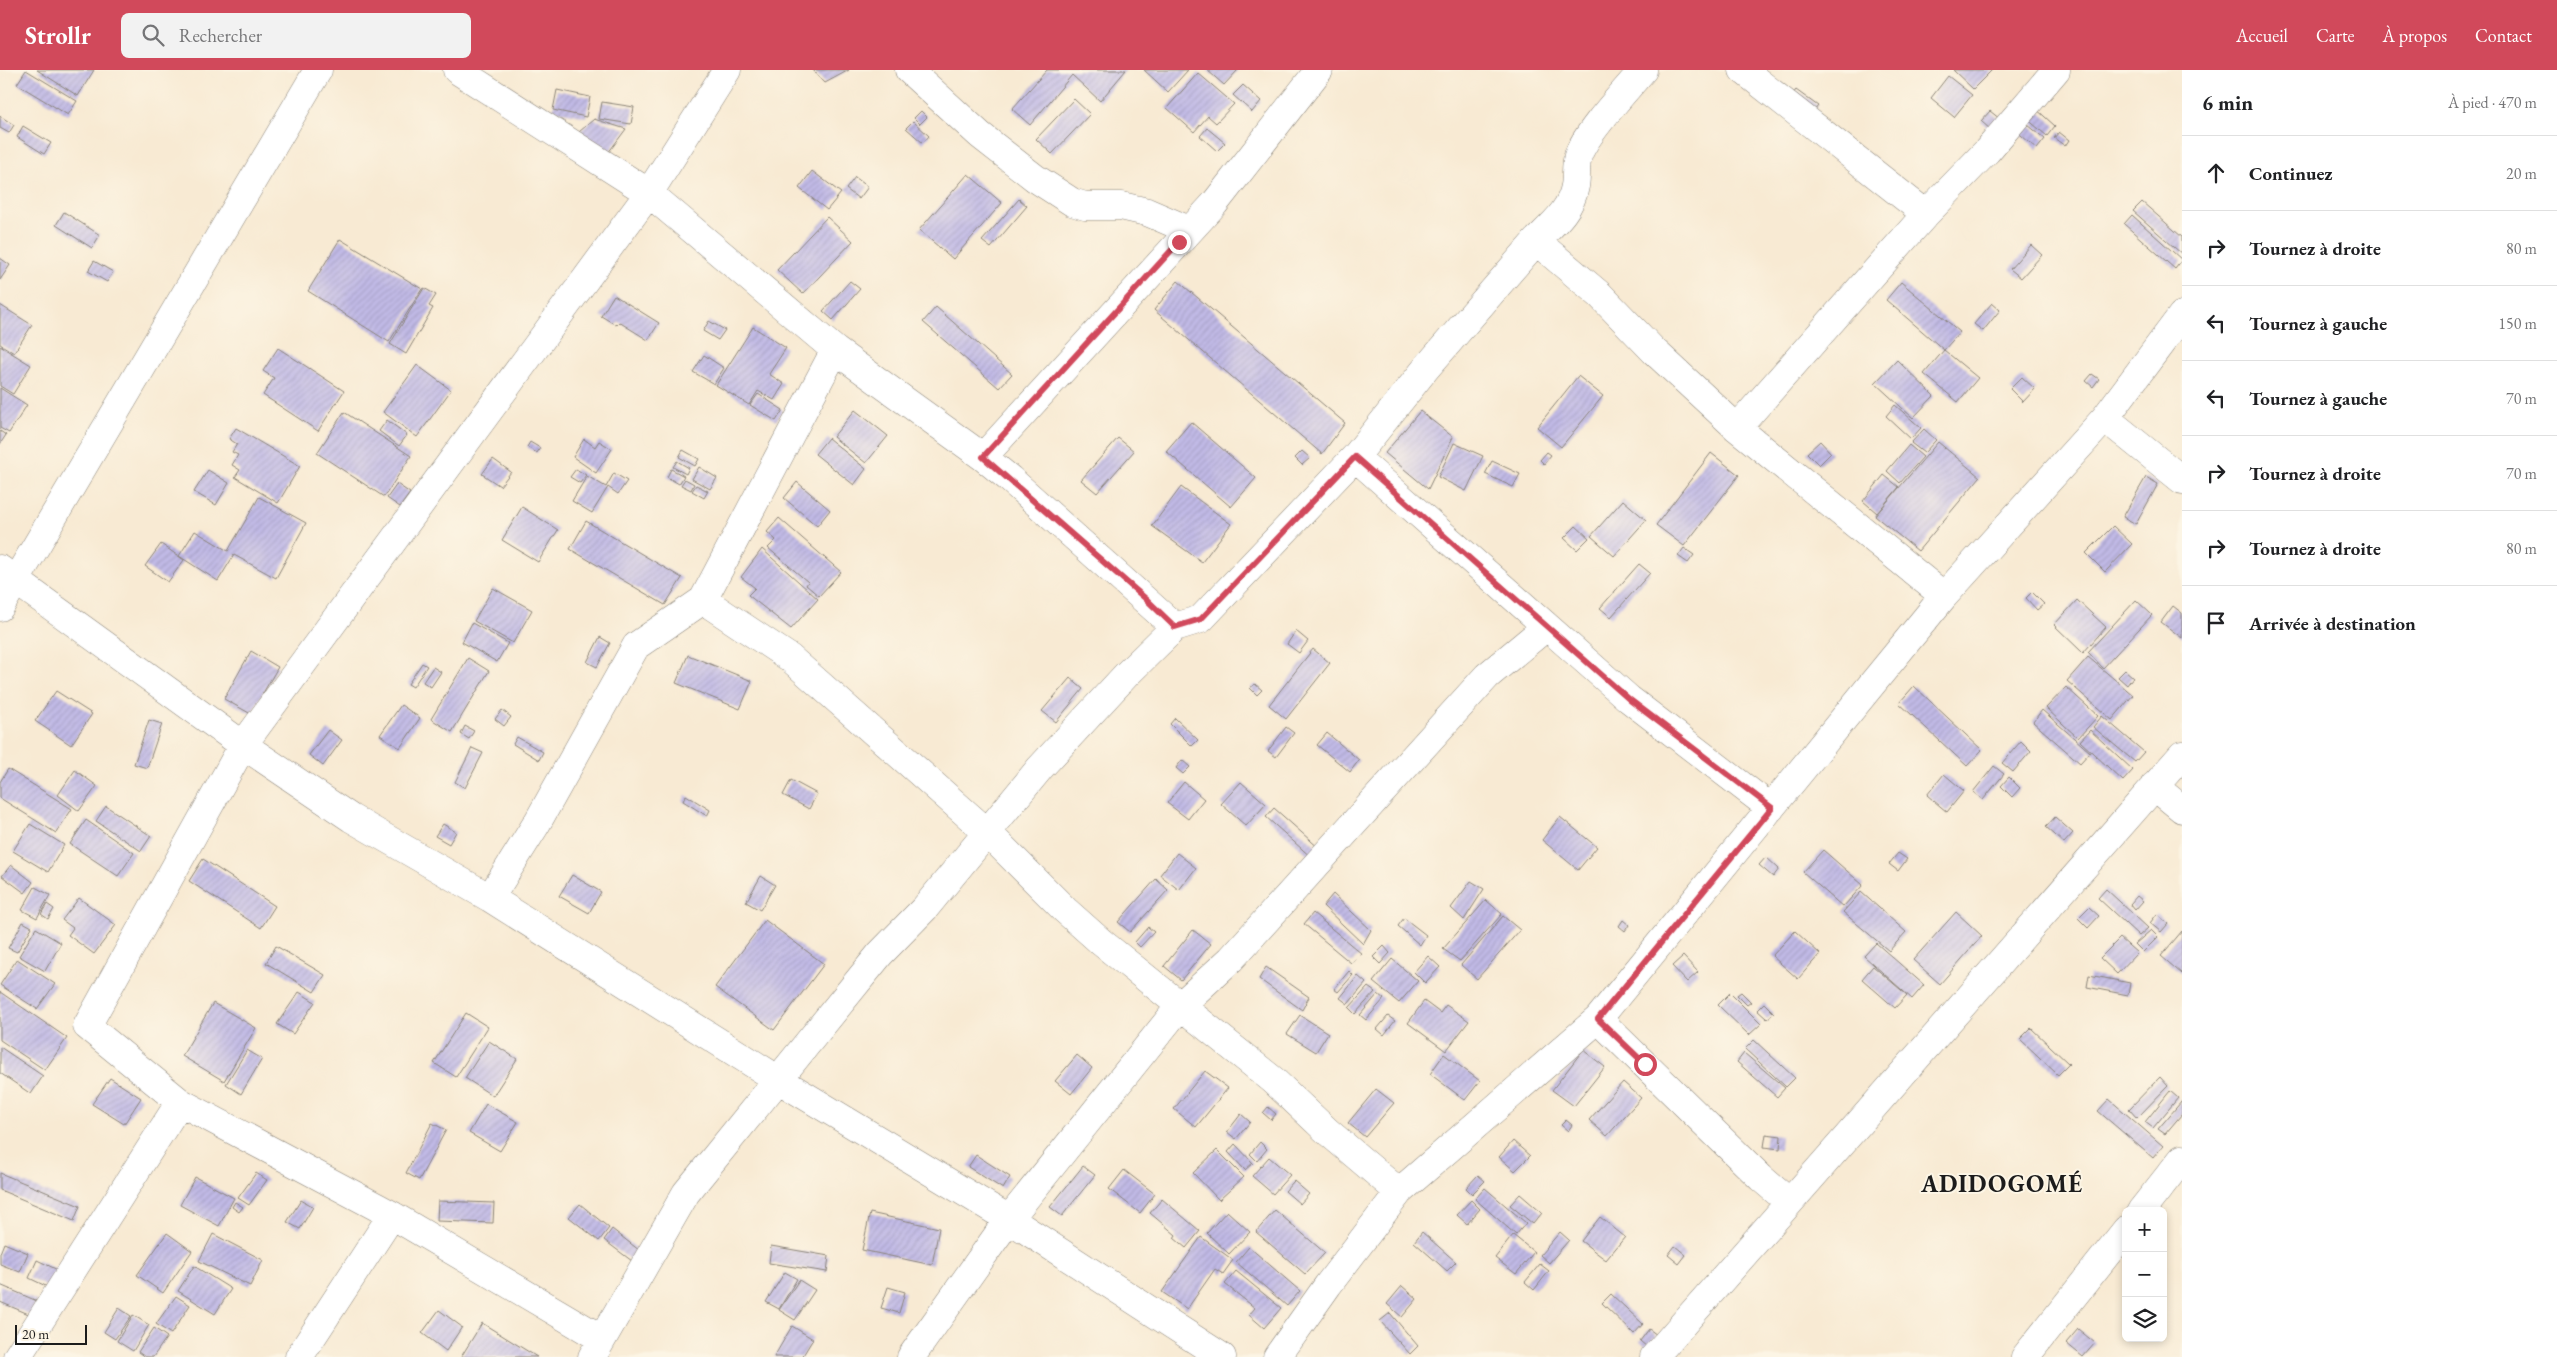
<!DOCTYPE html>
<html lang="fr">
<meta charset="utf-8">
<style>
:root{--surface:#fff;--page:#f2f2f2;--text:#202124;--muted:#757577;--line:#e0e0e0;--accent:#d1495b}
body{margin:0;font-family:"EB Garamond",serif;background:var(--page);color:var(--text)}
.controls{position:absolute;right:15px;bottom:15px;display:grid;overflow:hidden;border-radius:8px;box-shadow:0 2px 8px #0003}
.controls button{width:45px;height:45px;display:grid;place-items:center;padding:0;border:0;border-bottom:1px solid var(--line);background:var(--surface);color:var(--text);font:25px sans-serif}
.scale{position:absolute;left:15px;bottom:12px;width:72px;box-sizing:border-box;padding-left:5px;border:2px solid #1c1c1c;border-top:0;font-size:14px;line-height:18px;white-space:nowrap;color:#1c1c1c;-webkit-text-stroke:4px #fcf5e5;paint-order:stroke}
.stop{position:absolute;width:15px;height:15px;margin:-11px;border:4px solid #d1495b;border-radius:50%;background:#fff}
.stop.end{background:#d1495b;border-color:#fff;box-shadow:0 1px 5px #0008}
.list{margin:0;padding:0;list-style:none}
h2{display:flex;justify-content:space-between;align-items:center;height:65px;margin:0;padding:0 20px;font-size:21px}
h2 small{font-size:16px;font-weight:400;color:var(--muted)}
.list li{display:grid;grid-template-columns:32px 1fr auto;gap:15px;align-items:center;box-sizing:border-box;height:75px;padding:0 20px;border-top:1px solid var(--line)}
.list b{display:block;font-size:19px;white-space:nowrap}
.list em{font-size:16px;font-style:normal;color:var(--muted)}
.icon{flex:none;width:28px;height:28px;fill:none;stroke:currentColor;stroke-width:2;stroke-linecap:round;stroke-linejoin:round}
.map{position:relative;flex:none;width:2182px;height:1287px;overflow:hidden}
header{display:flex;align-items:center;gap:30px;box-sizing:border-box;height:70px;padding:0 25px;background:var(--accent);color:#fff}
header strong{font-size:24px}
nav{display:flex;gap:28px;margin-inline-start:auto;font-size:18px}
.search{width:350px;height:45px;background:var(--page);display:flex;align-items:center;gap:12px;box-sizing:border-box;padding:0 18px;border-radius:8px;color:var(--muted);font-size:19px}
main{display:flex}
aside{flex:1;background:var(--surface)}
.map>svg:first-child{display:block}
</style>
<header>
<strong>Strollr</strong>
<div class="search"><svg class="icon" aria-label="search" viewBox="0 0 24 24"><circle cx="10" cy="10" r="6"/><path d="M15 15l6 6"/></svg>Rechercher</div>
<nav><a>Accueil</a><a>Carte</a><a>À propos</a><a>Contact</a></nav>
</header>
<main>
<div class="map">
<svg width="2182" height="1287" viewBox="0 0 2182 1287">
<defs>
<pattern id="building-hatch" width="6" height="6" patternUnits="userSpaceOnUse" patternTransform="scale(1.25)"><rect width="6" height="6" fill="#c1bae6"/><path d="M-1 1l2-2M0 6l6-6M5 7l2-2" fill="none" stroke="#a59fc5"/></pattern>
</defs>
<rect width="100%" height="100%" fill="#fcf5e5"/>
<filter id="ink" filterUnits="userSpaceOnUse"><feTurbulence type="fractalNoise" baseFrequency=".02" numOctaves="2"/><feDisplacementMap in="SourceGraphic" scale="10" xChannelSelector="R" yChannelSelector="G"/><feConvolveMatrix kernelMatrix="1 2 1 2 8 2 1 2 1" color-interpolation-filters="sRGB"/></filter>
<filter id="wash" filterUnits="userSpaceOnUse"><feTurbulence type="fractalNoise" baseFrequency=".0096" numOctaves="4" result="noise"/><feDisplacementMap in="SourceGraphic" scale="20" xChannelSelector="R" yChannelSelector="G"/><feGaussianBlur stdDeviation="1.12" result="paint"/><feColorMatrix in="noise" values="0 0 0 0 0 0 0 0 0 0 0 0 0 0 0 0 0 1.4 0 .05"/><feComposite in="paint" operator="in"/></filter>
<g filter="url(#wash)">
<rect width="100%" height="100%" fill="#f8ead3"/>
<g id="blocks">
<path fill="url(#building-hatch)" d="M26,0L77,31L68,45L17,14Z
M37,0H94L78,26Z
M813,0H849L825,13Z
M1047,0H1126L1100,31L1072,5L1030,55L1012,39Z
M1144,0H1188L1168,22Z
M1207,0H1238L1224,15Z
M1953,0H1992L1973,19Z
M1198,3L1234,34L1216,53L1208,46L1194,62L1167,38Z
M1948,6L1972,25L1954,47L1931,28Z
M1243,15L1261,31L1252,42L1233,25Z
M557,20L590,27L586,47L553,40Z
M1796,20L1818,36L1810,46L1788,30Z
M1074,29L1090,44L1052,84L1036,69Z
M602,32L634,37L631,54L599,49Z
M2034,37L2055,56L2047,66L2025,47Z
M921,41L927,47L920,54L914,48Z
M1990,41L2000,49L1991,60L1981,51Z
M0,46L14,55L9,63L0,58Z
M594,49L626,59L608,83L579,62Z
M2022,50L2045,69L2037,79L2014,59Z
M913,51L929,66L923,73L906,58Z
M23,56L51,73L44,84L17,67Z
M1207,58L1225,73L1217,81L1200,66Z
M2059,62L2069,70L2065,76L2054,68Z
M812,101L841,123L827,140L799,118Z
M968,104L1002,133L953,189L919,160Z
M855,107L868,117L859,129L846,119Z
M1019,129L1027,136L991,178L982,171Z
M2142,132L2182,167V184L2133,141Z
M64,142L100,165L92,178L56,155Z
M2132,145L2182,190L2175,199L2124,154Z
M827,147L853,171L803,224L777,200Z
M340,169L422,219L389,272L308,221Z
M2031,175L2042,185L2021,208L2010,199Z
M0,188L10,195L0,210Z
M94,191L113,202L107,212L88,201Z
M850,211L860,219L833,250L823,241Z
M1178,211L1345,353L1322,384L1154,240Z
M1901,212L1960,262L1944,280L1978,308L1958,332L1924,304L1944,280L1886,230Z
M424,218L436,225L429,236L433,238L406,284L390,274Z
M614,225L659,253L648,270L619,252L616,255L601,246Z
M1992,233L2000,240L1983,261L1974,254Z
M0,235L32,255L14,283L0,274Z
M936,237L1012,304L999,318L923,252Z
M709,251L725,260L718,270L703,261Z
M753,257L786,278L769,304L784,314L774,330L758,321L749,335L716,315Z
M0,276L31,295L13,324L0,316Z
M278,278L344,321L318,361L263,325L274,308L263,301Z
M704,285L724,298L714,314L693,302Z
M1897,290L1934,326L1913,348L1875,313Z
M417,295L451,320L417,367L383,342Z
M2092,304L2099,309L2093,317L2086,311Z
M1578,306L1603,326L1561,377L1537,357Z
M2022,307L2035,319L2023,332L2010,319Z
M0,318L27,335L9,363L0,358Z
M758,324L783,340L776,351L750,335Z
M1895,335L1921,358L1911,369L1886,346Z
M855,340L888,366L866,393L833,367Z
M1420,341L1453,367L1428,419L1385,383Z
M344,342L411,386L384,427L317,383Z
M387,350L407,365L399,376L379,361Z
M1191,352L1256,408L1231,437L1166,381Z
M236,358L300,396L278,433L235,407L240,400L232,395L238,385L232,382L237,374L229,369Z
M1924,359L1936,370L1924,383L1911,373Z
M0,361L6,365L0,374Z
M828,368L866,399L854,415L815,384Z
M1118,368L1134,381L1097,423L1081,410Z
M584,369L595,377L599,371L612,379L596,403L573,387Z
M1820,371L1831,383L1819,395L1807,383Z
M530,372L540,378L537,383L527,377Z
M1938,372L1980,407L1918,481L1875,446Z
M1454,373L1483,386L1466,421L1438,407Z
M1909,375L1923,387L1900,413L1887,401Z
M683,380L699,389L695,396L679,387Z
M1302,381L1310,388L1302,395L1295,388Z
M1547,382L1551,385L1544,394L1540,390Z
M1711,383L1739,405L1684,476L1656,455Z
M493,389L511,402L500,416L482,404Z
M677,391L689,398L686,404L673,397Z
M1492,391L1520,404L1513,417L1485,404Z
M699,397L717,408L710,419L692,409Z
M576,399L586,405L580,413L570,407Z
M671,399L684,406L679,414L667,407Z
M208,400L229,413L216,435L194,422Z
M614,403L627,411L618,424L608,417L592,443L572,431L587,406L606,417Z
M1884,405L1899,417L1877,443L1863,431Z
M2146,407L2158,414L2136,454L2123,447Z
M685,409L694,414L691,420L681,415Z
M797,412L830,440L817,456L784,428Z
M397,414L410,423L400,437L387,428Z
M696,415L708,421L704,428L692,421Z
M1181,417L1231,454L1202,492L1152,456Z
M259,427L306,453L276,508L234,485L218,511L179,486L195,461L228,481Z
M1623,430L1646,450L1614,486L1591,466Z
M522,437L558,460L538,492L502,470Z
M779,448L841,502L819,526L806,515L808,512L768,478L776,470L767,462Z
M586,451L682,508L665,535L570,479Z
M1576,456L1589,468L1577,480L1564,468Z
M2113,456L2132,474L2105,502L2086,483Z
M161,474L184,490L168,512L145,496Z
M1684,478L1694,485L1688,493L1678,486Z
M762,479L818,529L791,559L748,525L755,518L741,507Z
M1639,494L1650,503L1611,547L1600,538Z
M493,518L532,540L513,573L474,551Z
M2032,522L2044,534L2037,540L2026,528Z
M2077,530L2106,557L2083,583L2054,555Z
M2136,530L2152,545L2103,598L2088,582Z
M2173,536L2182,543V568L2161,552Z
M472,553L508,573L497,592L462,572Z
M1296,561L1308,571L1299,583L1287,574Z
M600,567L610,573L597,597L587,592Z
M1313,579L1330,593L1286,649L1269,635Z
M251,581L278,597L251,644L224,629Z
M688,585L752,611L740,639L676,613Z
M2088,587L2133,625L2112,650L2067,611Z
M468,588L489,601L452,662L431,649Z
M422,593L427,596L413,617L408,614Z
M433,597L441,602L431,617L423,612Z
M2125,600L2133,607L2127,615L2118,607Z
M1070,608L1083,619L1056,652L1042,641Z
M1255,614L1262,620L1257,625L1250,618Z
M1914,616L1982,680L1967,696L1899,633Z
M2066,617L2098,646L2078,668L2046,638Z
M56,621L92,644L71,675L35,651Z
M401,635L420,648L400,678L380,665Z
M502,640L511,647L504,656L495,649Z
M2042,640L2090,682L2080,693L2033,652Z
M2102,646L2144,682L2135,692L2093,657Z
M1175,648L1198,670L1192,676L1170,654Z
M149,650L162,654L147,698L134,694Z
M465,656L474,661L469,669L461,664Z
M1286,657L1294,663L1276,687L1268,681Z
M328,660L342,670L323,696L309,685Z
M2090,660L2133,700L2123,711L2080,671Z
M1327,663L1359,690L1350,702L1317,675Z
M517,667L543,682L539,690L513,674Z
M2021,671L2031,681L2013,702L2002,693Z
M472,678L483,683L465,718L455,712Z
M1182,690L1190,697L1183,704L1176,698Z
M1994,696L2004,704L1983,730L1973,722Z
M8,699L72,739L56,763L0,728V712Z
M75,700L97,716L79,741L58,725Z
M1944,704L1964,721L1947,742L1927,725Z
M2009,707L2020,718L2012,727L2001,716Z
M791,710L817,724L809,739L783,725Z
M1184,712L1204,729L1188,749L1167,733Z
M1241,712L1266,734L1246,756L1221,734Z
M686,725L710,740L707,746L683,731Z
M106,736L151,766L141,781L96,751Z
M1274,738L1320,779L1312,788L1266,747Z
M1560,747L1597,777L1578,800L1542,770Z
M2055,747L2073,763L2064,773L2046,757Z
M86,750L134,783L118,806L70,774Z
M30,754L64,775L48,802L13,781Z
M443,754L456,762L449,774L435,766Z
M1823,780L1863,815L1843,837L1803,802Z
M1177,783L1196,798L1179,820L1160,805Z
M1898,783L1907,789L1898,801L1889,794Z
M1766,787L1779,799L1773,807L1759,795Z
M203,789L275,836L261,858L189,811Z
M11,795L33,812L25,823L2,806Z
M572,805L601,822L589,843L559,826Z
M761,806L775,815L760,840L746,832Z
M1156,809L1168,820L1130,862L1118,852Z
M1471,811L1484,819L1464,850L1451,838Z
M35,817L50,825L37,848L22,840Z
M2106,819L2148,858L2139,866L2098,828Z
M1861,822L1906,862L1889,881L1843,842Z
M1333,824L1371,860L1363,874L1323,836Z
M2137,826L2143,831L2135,840L2130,834Z
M79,828L116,855L94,884L68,865L73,858L62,850Z
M1486,830L1502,844L1460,891L1443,879Z
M47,834L54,839L48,849L41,844Z
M2089,837L2099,846L2088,858L2078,848Z
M1956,842L1982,866L1940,914L1913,890Z
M1313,843L1362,884L1351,893L1304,854Z
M2157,844L2168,854L2161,862L2150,853Z
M1503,846L1520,860L1477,909L1461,895Z
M1404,848L1426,865L1420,875L1398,856Z
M765,850L824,894L774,960L715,917Z
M1623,850L1629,855L1625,861L1619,856Z
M23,852L32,857L17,882L8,878Z
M1148,857L1154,862L1140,877L1135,872Z
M36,858L61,873L45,901L19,886Z
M1193,860L1211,874L1181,910L1164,896Z
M2151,860L2158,867L2143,882L2135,874Z
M1795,861L1820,884L1798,909L1772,886Z
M2182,861V904L2161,886Z
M2120,868L2137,883L2117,904L2100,888Z
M1876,873L1924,915L1912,929L1864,886Z
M276,876L325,905L314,922L266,893Z
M1384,876L1390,883L1380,894L1373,887Z
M1428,886L1440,897L1425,913L1414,902Z
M1683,886L1698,902L1687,912L1672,896Z
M17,889L55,914L37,939L0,915Z
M1392,889L1418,911L1399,933L1373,912Z
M1873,896L1907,925L1895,938L1862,909Z
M1266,897L1309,927L1302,940L1259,909Z
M1349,901L1353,905L1338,922L1334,919Z
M2089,905L2130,913L2128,925L2087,917Z
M1358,906L1366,913L1348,934L1340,928Z
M1368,917L1375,922L1355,944L1349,938Z
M0,922L67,968L45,1000L0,970Z
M299,922L315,932L293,964L277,954Z
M1741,922L1751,932L1747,935L1737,925Z
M1730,923L1761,954L1749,965L1718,935Z
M1378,924L1384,929L1366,950L1360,945Z
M1424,931L1440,943L1446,935L1469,951L1446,981L1408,953Z
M213,933L256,958L224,1011L182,986Z
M1764,933L1774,943L1767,949L1757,940Z
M466,943L488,957L456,1007L434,993Z
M1300,945L1328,963L1316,982L1287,964Z
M1388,946L1395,951L1384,965L1377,959Z
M2031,958L2069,994L2058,1005L2020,969Z
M1754,970L1795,1008L1786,1017L1745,979Z
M489,971L517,989L493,1026L465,1008Z
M0,977L43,1006L31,1024L0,1003Z
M247,980L262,989L241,1024L226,1014Z
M1583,980L1605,997L1574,1036L1552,1020Z
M1744,983L1785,1018L1777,1027L1737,992Z
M1444,984L1480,1011L1465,1030L1430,1004Z
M1077,985L1092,998L1071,1024L1055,1011Z
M1205,1001L1228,1018L1196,1057L1174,1039Z
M2160,1007L2168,1016L2137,1048L2129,1039Z
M110,1008L141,1028L124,1054L92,1034Z
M1623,1012L1641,1028L1607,1066L1589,1050Z
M1376,1019L1394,1033L1365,1067L1348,1053Z
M2170,1021L2178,1028L2153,1058L2145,1052Z
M2109,1029L2163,1076L2153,1088L2098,1041Z
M2182,1031V1044L2165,1064L2158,1059Z
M486,1034L518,1052L500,1081L469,1063Z
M1268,1037L1276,1044L1271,1050L1263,1043Z
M1241,1044L1250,1052L1236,1069L1227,1062Z
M1566,1050L1572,1055L1568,1061L1561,1055Z
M432,1053L446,1060L419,1110L406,1103Z
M1766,1064L1781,1066L1780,1079L1764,1077Z
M1513,1071L1530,1086L1515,1101L1499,1087Z
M1260,1072L1267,1079L1257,1091L1250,1084Z
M1235,1074L1253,1093L1245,1100L1228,1082Z
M1217,1080L1244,1107L1219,1130L1193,1103Z
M976,1085L1010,1107L1003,1119L968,1097Z
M1269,1087L1290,1105L1273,1124L1252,1106Z
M1083,1096L1095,1105L1062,1146L1050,1137Z
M1124,1100L1155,1124L1140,1143L1109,1119Z
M0,1103L80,1136L74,1151L0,1120Z
M256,1103L267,1110L249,1135L238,1128Z
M1478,1105L1485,1111L1472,1124L1466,1118Z
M195,1107L234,1128L219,1156L180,1135Z
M1294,1111L1309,1124L1300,1134L1285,1121Z
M1485,1118L1526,1153L1516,1165L1475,1129Z
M1520,1124L1542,1143L1533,1154L1510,1135Z
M1162,1129L1200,1161L1186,1178L1174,1168L1176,1165L1150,1143Z
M301,1130L313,1137L300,1159L287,1152Z
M1471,1130L1480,1139L1467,1154L1457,1145Z
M438,1131L494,1133L493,1153L437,1151Z
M235,1132L243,1137L239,1142L232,1137Z
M580,1134L609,1158L599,1171L569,1147Z
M1275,1140L1325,1183L1305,1204L1256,1162Z
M1227,1141L1250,1162L1229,1184L1207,1163Z
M870,1143L939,1158L932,1195L862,1180Z
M1600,1147L1625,1167L1606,1190L1581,1171Z
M612,1159L644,1184L636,1194L604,1170Z
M1422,1162L1456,1192L1447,1201L1414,1172Z
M1560,1162L1569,1170L1549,1193L1540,1185Z
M167,1163L192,1181L163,1223L137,1205Z
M213,1164L263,1190L250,1216L199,1191Z
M1513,1165L1534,1182L1516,1204L1495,1188Z
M1201,1167L1233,1190L1223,1204L1215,1199L1187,1239L1162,1222Z
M4,1173L28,1183L20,1202L0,1194V1183Z
M771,1176L829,1186L827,1202L769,1193Z
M1675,1176L1686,1185L1679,1194L1668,1185Z
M1249,1177L1300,1221L1287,1236L1236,1192Z
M37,1190L60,1201L52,1219L29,1208Z
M1540,1194L1549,1201L1534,1220L1525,1212Z
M194,1196L231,1219L215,1244L178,1221Z
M1236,1201L1281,1238L1264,1258L1249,1245L1255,1238L1225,1214Z
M785,1202L797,1209L779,1239L766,1232Z
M799,1210L815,1220L795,1250L779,1240Z
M0,1215L37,1231L31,1245L0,1232Z
M1402,1216L1417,1229L1402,1247L1387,1234Z
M888,1217L905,1222L899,1243L881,1238Z
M1611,1224L1643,1254L1634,1264L1602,1233Z
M176,1226L190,1235L171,1264L156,1254Z
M119,1238L131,1246L115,1269L104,1262Z
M439,1240L462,1257L446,1281L422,1263Z
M1390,1243L1418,1276L1410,1284L1380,1251Z
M133,1245L149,1255L133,1281L117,1271Z
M482,1253L537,1287H461Z
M792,1256L813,1269L802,1287H774Z
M154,1258L167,1267L153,1287H145L138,1282Z
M1649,1259L1657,1265L1647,1277L1640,1271Z
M2078,1259L2095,1273L2083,1287L2066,1273Z"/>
</g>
</g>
<g filter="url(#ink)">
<use href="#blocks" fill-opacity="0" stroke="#8a8378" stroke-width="1"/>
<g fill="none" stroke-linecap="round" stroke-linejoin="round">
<defs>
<path id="minor" d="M457,0L649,123L835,280L983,387L1010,409L1175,557
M909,0L980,65L1035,108L1072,132L1085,136H1121L1147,142L1189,160
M1743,0L1926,144L1987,81L2056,0
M1536,171C1552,155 1571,140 1575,116C1577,106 1575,95 1578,86C1584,65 1627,19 1643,0
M2105,348L2182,410
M1737,358L1926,144
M983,387L1215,133L1319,0
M1355,387L1629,629L1771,738
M0,499L243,675L351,748L490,828L779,1010L1009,1149L1222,1287
M703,530L790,588L988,763L1065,840L1101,872L1273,1010L1327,1061L1399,1122
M2154,716L2182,739
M490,828L537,753L636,576L703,530L835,280
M1598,949L1761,1108L1788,1131
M2141,1141L2182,1089
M602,1269L392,1145L180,1032L87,956L243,675L649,123L727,0
M17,1287L180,1032
M299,1287L392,1145
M592,1287L686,1123L880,884L925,838L1040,698L1127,604L1175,557L1201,549L1355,387L1427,297L1536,171L1600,225L1654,281L1737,358L1944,526
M911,1287L1009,1149L1181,935L1231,889L1487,606L1546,557
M1277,1287L1328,1215L1399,1122L1598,949L1944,526L2105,348L2182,245
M1654,1287L2182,685
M2025,1287L2126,1160"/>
<path id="tertiary" d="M0,537L318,0"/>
</defs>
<use href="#minor" stroke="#8a8378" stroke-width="29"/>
<use href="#tertiary" stroke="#8a8378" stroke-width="29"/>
<use href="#minor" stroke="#fff" stroke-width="28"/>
<use href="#tertiary" stroke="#fff" stroke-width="28"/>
</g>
</g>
<g fill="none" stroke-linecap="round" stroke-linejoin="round" filter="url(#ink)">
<path stroke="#d1495b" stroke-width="6" d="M1179,172L983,387L1146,529L1175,557L1201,549L1355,387L1630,630L1772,738L1598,949L1645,994"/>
</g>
<g text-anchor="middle" stroke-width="4" stroke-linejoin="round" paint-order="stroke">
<g font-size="24" font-weight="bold" letter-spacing="1" fill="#1c1c1c" stroke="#fcf5e5">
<text x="2002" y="1122">ADIDOGOMÉ</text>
</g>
</g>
</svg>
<div class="controls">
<button>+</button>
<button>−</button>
<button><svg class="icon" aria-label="layers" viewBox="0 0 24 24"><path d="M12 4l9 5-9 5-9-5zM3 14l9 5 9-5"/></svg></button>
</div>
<div class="scale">20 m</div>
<div class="stop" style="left:1645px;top:994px"></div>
<div class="stop end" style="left:1179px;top:172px"></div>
</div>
<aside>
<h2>6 min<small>À pied · 470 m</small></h2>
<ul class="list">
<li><svg class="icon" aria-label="ahead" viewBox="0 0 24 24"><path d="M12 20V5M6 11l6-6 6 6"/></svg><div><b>Continuez</b></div><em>20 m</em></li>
<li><svg class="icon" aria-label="right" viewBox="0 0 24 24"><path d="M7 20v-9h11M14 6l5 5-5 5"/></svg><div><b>Tournez à droite</b></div><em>80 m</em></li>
<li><svg class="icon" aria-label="left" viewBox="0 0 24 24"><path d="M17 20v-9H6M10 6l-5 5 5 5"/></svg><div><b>Tournez à gauche</b></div><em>150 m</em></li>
<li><svg class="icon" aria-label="left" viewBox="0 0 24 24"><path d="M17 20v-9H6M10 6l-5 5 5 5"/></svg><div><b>Tournez à gauche</b></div><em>70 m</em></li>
<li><svg class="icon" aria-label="right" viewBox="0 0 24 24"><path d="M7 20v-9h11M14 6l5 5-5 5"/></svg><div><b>Tournez à droite</b></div><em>70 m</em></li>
<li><svg class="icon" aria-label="right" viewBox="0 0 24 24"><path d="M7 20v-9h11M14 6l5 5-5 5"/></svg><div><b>Tournez à droite</b></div><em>80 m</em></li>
<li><svg class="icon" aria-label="arrive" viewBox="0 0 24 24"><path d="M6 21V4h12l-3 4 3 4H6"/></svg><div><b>Arrivée à destination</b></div></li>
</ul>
</aside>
</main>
